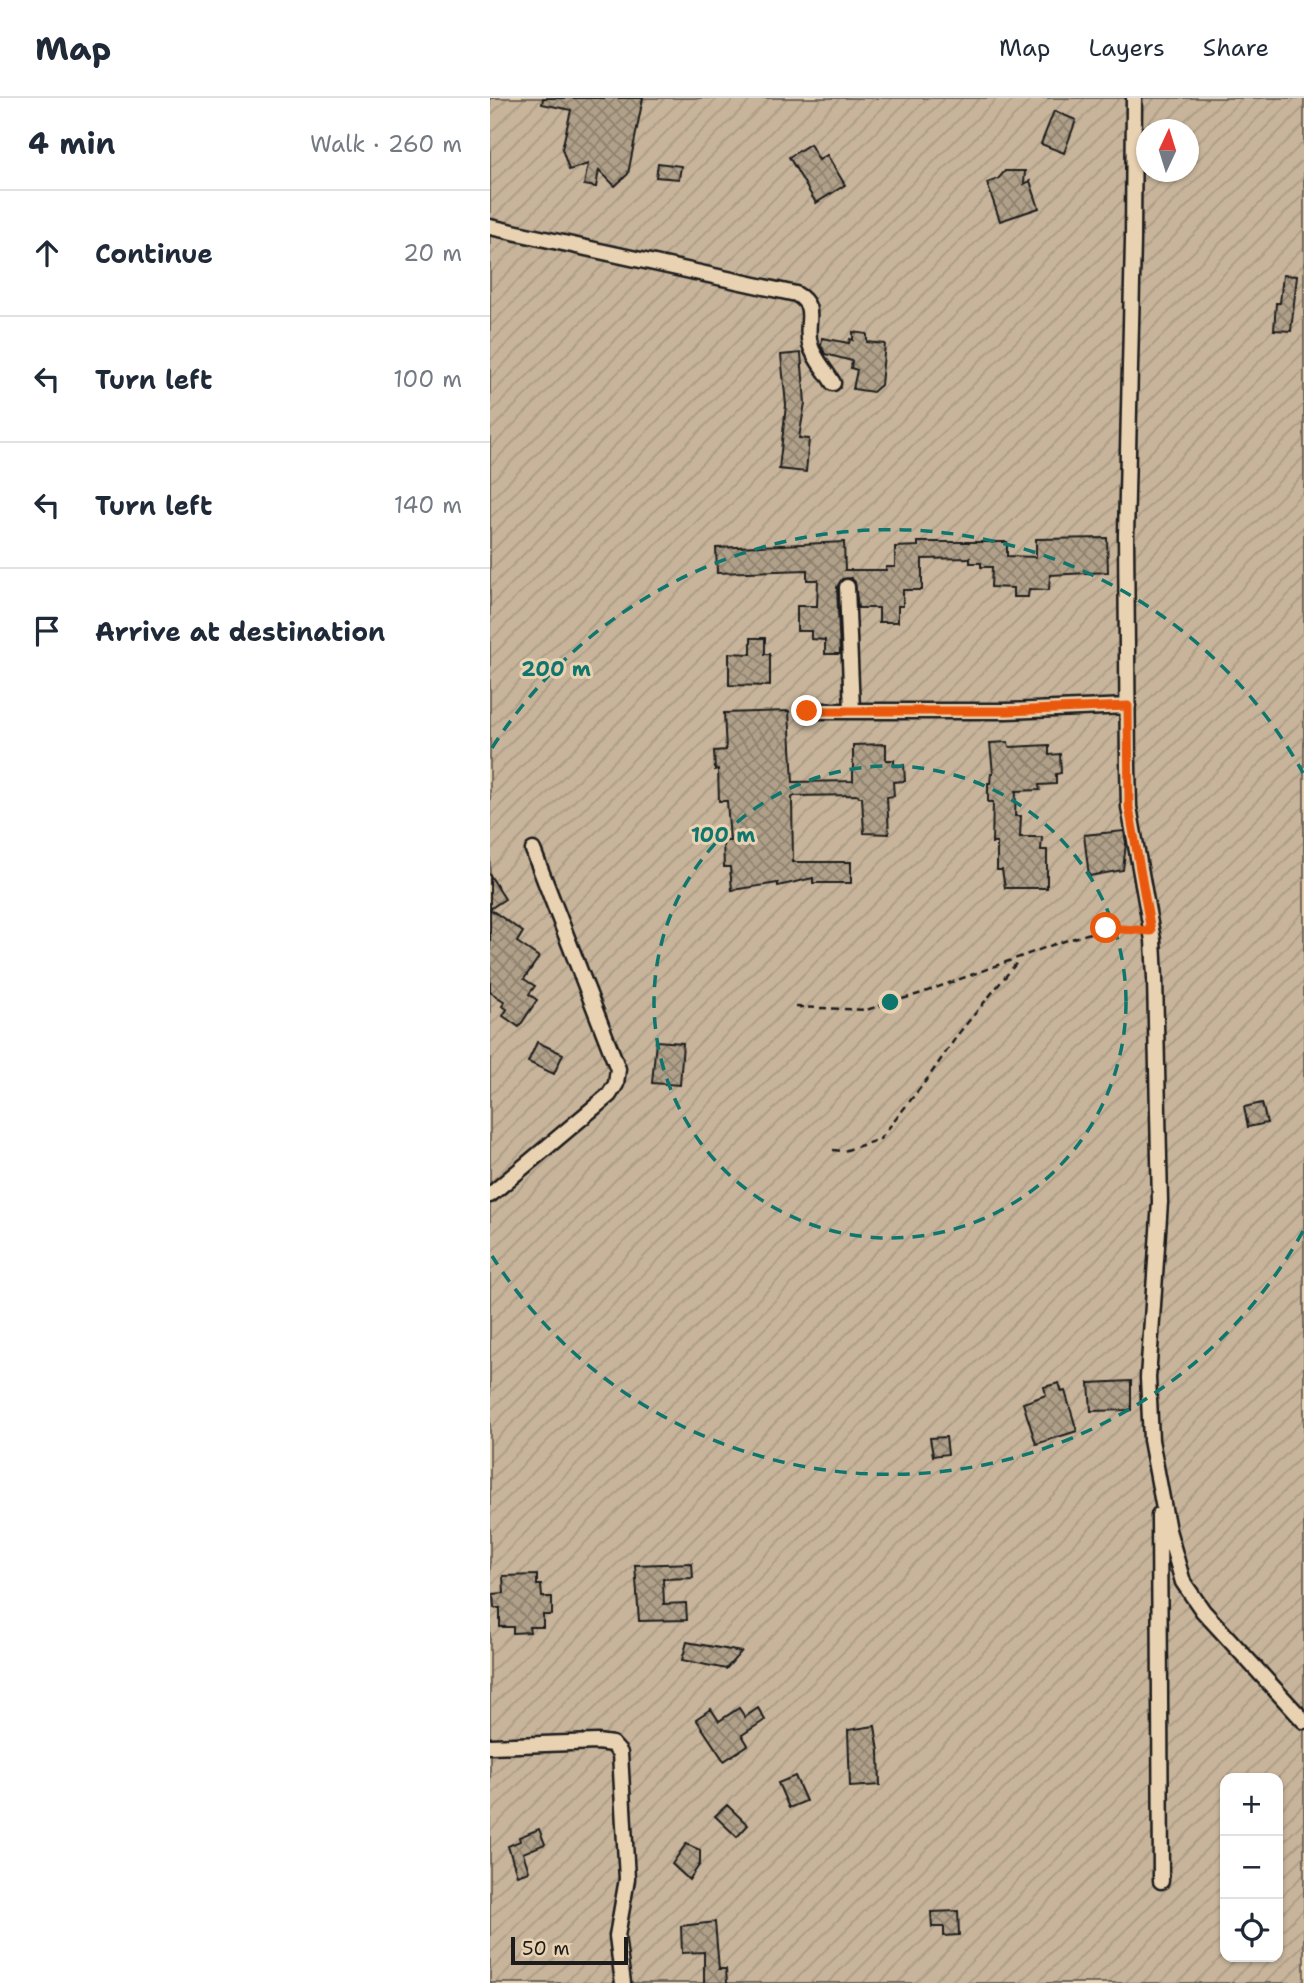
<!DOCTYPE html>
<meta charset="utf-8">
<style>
:root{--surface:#fff;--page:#f2f2f3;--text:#1f2937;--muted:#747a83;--line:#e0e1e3}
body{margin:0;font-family:"Shantell Sans",sans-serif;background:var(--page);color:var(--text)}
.controls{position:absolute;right:21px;bottom:21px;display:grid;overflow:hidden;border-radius:14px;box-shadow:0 2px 5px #0004}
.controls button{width:63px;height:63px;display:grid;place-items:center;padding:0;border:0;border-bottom:2px solid var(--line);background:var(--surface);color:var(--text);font:35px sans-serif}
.compass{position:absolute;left:646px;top:21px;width:63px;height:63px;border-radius:50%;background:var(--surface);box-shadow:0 2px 5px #0004;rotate:4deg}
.scale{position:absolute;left:21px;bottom:18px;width:117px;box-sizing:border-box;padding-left:7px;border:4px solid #1c1c1c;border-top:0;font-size:19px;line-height:24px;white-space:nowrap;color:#1c1c1c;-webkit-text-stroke:5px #e9d2b2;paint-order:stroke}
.stop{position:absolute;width:21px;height:21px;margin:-16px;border:5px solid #ea580c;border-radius:50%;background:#fff}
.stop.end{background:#ea580c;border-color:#fff;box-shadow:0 2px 7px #0008}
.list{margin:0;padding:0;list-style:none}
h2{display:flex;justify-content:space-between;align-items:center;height:91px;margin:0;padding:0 28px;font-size:30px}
h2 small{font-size:23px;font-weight:400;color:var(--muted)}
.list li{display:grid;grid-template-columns:46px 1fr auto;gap:21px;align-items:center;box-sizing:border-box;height:126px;padding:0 28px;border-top:2px solid var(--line)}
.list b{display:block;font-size:26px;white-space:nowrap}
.list em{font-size:23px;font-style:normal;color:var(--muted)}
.icon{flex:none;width:38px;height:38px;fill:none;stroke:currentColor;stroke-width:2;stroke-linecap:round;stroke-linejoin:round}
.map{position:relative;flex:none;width:814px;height:1885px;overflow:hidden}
header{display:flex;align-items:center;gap:42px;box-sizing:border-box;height:98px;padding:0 35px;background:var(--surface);border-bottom:2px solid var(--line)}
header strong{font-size:33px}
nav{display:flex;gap:38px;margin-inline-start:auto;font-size:24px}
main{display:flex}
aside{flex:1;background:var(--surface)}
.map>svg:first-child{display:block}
</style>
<header>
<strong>Map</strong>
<nav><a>Map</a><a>Layers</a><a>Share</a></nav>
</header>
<main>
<aside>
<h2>4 min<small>Walk · 260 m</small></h2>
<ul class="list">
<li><svg class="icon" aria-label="ahead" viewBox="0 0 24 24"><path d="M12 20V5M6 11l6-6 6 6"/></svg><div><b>Continue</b></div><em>20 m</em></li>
<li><svg class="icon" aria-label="left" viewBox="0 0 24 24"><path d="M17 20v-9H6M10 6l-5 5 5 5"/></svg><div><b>Turn left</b></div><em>100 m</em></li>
<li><svg class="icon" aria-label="left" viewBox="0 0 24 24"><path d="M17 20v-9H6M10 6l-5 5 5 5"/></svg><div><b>Turn left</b></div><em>140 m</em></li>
<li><svg class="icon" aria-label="arrive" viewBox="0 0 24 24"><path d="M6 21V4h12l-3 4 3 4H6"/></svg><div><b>Arrive at destination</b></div></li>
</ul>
</aside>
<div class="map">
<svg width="814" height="1885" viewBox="0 0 814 1885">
<defs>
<pattern id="garden-furrows" width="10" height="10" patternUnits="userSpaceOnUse" patternTransform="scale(1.75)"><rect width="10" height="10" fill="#c7b49a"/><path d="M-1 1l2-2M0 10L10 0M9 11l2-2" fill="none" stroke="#aa9a84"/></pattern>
<pattern id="building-cross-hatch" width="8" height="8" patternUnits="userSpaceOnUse" patternTransform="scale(1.75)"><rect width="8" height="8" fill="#b0a089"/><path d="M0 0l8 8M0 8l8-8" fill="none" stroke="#8e826f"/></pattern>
</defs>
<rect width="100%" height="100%" fill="#e9d2b2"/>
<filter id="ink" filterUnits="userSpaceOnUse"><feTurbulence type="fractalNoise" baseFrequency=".0143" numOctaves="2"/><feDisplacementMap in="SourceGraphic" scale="14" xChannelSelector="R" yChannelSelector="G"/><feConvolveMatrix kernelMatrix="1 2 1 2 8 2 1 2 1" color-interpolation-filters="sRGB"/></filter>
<g filter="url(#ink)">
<path fill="url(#garden-furrows)" stroke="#72685b" stroke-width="2" fill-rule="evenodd" d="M0,0H814V1885H0ZM656,32H698V74H656ZM735,1680H788V1859H735Z"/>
<path fill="url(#building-cross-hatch)" stroke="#1c1c1c" stroke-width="2" d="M53,0H153L138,76L125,88L109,72L106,89L94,87L98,66L79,72L72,51L81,12L52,6Z
M564,13L586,22L574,55L551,46Z
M320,46L329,62L337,57L355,87L326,105L299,59Z
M168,65L191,68L189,81L166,79Z
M515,73H535L534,86L540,83L549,110L510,123L497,85L508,81Z
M793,177L807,178L801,233L784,232L786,205H790Z
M363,234L377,236V244L395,246L391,287L383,294L363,291L367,272L361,270L362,263L335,256L331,247L332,240L359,245L360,241L363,242Z
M311,255L315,305L309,340L319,341L316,374L289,371L296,307L291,257Z
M617,440L618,474L560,477L559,492L539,491L538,499H523V490L501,489L502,469H491V465H480V460L432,461V492H413V508H408V524H389V510H368L365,484L361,480L352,481L347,489L350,556H335V542L321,541V533H307V508H327L328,482H317V472L227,475L226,450L354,444L355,472H396V469H405V449L428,448V444H517V458L546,459V441Z
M261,540H275V556H280V588L239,587V555L261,556Z
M299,613L303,684L363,683V647L396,646V662H404V668L414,667L415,683L403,684L404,698L397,699L399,736L374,735L372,699H369L368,697L304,698L302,700L303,764H361V785H323V780L288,788V785L242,792L240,769H234L233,743H240L237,703H229L228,671L225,672L224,653L236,652L234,615Z
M518,644L519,649L559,647V657L570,656L571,675L566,676V686L549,687L550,692L526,693L525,718H531L530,739H552L551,752H557V790H515L512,772H507V745H502L503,704H498V685H500L501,675H503L500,645Z
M634,733L636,745L633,772L599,778L594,737Z
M0,777L15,801L0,811L33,834L27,844L49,859L34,881L45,888L39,896L47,902L29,929L13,918L17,911L12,908L15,904L0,894Z
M166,943L193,945L190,987L162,985Z
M47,944L73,956L64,976L38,964Z
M772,1005L777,1025L758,1029L754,1009Z
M641,1283V1312L601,1313L599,1285Z
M569,1285L572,1294L575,1293L587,1333L546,1346L533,1305L556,1297L554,1289Z
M456,1339L458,1356L443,1358L440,1340Z
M202,1465L203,1480L173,1481L174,1506L196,1505L197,1522L149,1523L145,1467Z
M47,1477V1487H51L52,1499H62V1517H53V1529H39L40,1534L23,1535V1529H10V1510H4L3,1496L14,1495L13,1478Z
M197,1544L251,1554L236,1571L192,1562Z
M249,1610L255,1619L268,1610L275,1622L252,1637L258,1647L234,1663L206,1621L221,1611L229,1623Z
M385,1628L389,1653L390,1687L360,1689L358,1632Z
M305,1678L316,1703L299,1710L288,1685Z
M237,1707L258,1727L247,1739L225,1718Z
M49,1731L55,1746L33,1755L39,1773L27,1777L18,1748L30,1743L29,1739Z
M196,1746L210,1752V1766L199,1782L182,1766Z
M468,1813L469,1837L454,1838V1829H442L441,1814Z
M225,1824L229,1871H236L237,1885H214V1854L192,1855L191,1828Z"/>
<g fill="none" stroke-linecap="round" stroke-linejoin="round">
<defs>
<path id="minor" d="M644,0L643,142L636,438L638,668L639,709L663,842L665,880L670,1104L658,1280L661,1342L678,1432L693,1484L713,1513L814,1623
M0,129L306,196C329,209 314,225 320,246C323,259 336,273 343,285
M357,489L362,612
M317,613H517L638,608
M0,1097L119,997L126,986L128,971L43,752
M669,1417L671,1783
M0,1648L107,1644L122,1646L130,1655L137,1781L127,1838L133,1885"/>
</defs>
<use href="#minor" stroke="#1c1c1c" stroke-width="19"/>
<path stroke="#1c1c1c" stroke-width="2.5" stroke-dasharray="7 5" stroke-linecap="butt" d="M306,909L376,912L432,895L565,846L616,830L647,832
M343,1052L354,1053L390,1041L438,980L469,935L529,862"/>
<use href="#minor" stroke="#e9d2b2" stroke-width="14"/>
</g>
</g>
<g fill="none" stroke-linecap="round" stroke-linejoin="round" filter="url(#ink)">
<path stroke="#ea580c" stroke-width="9" d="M317,613H517L638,608L639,709L661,833L616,830"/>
</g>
<g fill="none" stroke="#0f766e" stroke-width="3.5" stroke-dasharray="12 9">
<circle cx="400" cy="904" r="236"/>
<path d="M813 1133A472 472 0 0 1 2 1158M2 650A472 472 0 0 1 813 675"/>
</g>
<circle cx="400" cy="904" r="10" fill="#0f766e" stroke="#e9d2b2" stroke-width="3.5"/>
<g font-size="21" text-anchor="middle" font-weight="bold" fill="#0f766e" stroke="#e9d2b2" stroke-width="6" stroke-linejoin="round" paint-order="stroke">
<text x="66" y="578">200 m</text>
<text x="233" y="744">100 m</text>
</g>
</svg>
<div class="controls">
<button>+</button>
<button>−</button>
<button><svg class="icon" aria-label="locate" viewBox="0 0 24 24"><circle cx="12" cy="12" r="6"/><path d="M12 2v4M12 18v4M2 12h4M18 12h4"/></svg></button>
</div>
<svg class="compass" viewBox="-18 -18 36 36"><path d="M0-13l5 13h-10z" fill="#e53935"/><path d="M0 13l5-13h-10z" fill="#747a83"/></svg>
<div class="scale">50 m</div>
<div class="stop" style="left:616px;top:830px"></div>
<div class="stop end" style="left:317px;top:613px"></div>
</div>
</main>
